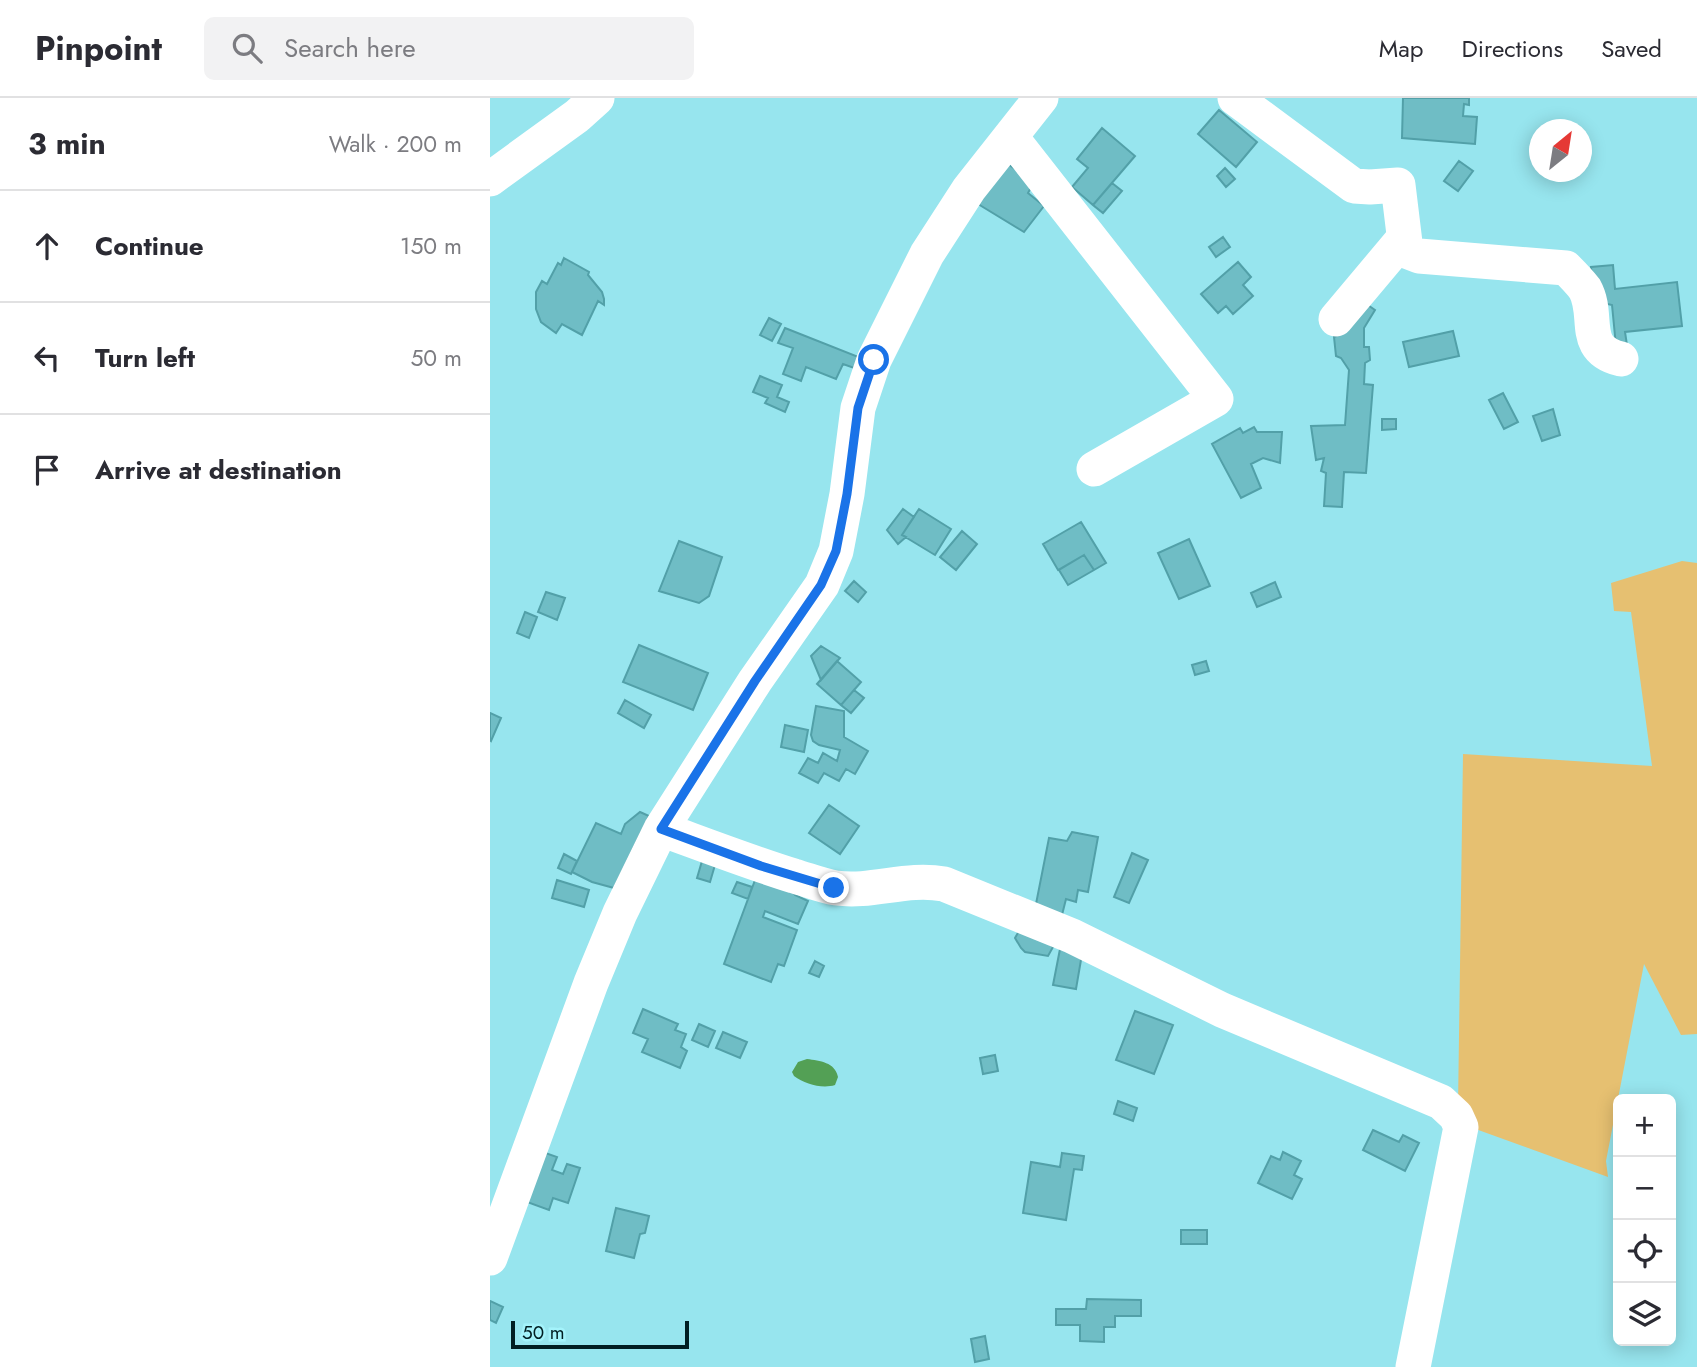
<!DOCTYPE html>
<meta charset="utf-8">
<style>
:root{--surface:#fff;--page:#f2f2f3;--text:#2b2b33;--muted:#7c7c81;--line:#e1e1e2}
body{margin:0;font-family:Jost,sans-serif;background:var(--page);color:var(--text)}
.controls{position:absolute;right:21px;bottom:21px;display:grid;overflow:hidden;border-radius:10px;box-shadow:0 4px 18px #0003}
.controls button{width:63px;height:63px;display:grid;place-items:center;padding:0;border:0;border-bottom:2px solid var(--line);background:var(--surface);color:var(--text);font:35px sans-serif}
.compass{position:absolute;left:1039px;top:21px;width:63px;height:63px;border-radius:50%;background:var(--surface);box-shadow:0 4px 18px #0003;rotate:30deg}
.scale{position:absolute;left:21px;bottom:18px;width:178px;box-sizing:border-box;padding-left:7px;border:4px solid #001e22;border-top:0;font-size:19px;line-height:24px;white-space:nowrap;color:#001e22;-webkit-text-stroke:5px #a4f3fb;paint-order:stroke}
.stop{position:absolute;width:21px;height:21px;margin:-16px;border:5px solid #1a73e8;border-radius:50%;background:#fff}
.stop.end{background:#1a73e8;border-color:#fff;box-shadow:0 2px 7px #0008}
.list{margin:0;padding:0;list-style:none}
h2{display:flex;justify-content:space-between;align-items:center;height:91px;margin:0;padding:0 28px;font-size:30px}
h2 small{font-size:23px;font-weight:400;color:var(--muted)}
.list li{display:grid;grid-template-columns:46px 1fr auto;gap:21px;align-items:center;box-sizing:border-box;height:112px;padding:0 28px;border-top:2px solid var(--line)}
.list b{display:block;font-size:26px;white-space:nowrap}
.list em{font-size:23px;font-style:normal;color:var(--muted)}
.icon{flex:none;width:38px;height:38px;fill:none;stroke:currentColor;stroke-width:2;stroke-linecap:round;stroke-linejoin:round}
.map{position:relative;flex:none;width:1207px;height:1269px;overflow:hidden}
header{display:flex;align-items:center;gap:42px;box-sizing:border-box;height:98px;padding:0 35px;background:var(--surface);border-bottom:2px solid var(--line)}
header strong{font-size:33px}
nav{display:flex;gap:38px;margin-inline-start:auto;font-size:24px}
.search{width:490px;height:63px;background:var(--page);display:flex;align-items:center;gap:18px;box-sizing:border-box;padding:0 24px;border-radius:10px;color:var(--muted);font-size:26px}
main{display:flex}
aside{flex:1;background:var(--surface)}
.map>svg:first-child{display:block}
</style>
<header>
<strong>Pinpoint</strong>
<div class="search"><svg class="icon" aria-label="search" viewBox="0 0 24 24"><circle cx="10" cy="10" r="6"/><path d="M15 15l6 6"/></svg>Search here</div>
<nav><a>Map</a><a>Directions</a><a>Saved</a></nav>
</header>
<main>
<aside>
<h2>3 min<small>Walk · 200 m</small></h2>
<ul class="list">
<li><svg class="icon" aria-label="ahead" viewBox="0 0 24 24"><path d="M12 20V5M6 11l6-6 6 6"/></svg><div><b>Continue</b></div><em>150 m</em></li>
<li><svg class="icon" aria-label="left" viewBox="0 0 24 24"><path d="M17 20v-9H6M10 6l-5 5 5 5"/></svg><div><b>Turn left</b></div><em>50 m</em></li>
<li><svg class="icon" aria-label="arrive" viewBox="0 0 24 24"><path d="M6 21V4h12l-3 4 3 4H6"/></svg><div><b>Arrive at destination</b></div></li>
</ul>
</aside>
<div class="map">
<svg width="1207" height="1269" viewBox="0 0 1207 1269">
<rect width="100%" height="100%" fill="#97e5ee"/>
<path fill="#e6c071" d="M1192,463L1207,465V936L1191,937L1154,866L1116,1063L1118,1079L980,1029L968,1009L973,656L1162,668L1141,514L1124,513L1121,485Z"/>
<path fill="#53a055" d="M317,961C330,963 345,964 348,979L345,987C332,991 315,986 304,978L302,974L308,964Z"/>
<path fill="#6fbdc5" stroke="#52a0a8" stroke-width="2" d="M913,0H979V7L974,6L973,18L987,19L985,46L912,40Z
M729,12L767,44L746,69L708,36Z
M612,30L645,58L603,107L582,89L598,70L587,61Z
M969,63L983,73L968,93L954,83Z
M515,64L544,84L538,95L554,108L534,134L488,106Z
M735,70L745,81L736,89L727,78Z
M622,85L632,93L613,115L603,107Z
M733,139L740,149L726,159L719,149Z
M74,160L99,174L98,177L112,194L114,201V207L108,203L92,237L72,226L66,235L51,224L46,211V194L52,183L57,186L68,165L71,167Z
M748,164L761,179L753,187L763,198L743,216L736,208L728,215L711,196Z
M1123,167L1125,191L1187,184L1192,228L1135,234L1137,247L1126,248L1122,207L1109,204L1103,193L1101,169Z
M872,203L885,212L874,230V249H879L880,262L875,265L874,286L883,287L876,375L854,374L852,409L834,408L836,375L831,373L834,360L826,362L821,328L855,327L859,272L851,260L846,258L844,239L849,237Z
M279,220L291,226L282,243L270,237Z
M295,230L371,260L367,271L353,266L346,281L316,269L311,283L293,276L303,250L288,245Z
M963,233L969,258L919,269L913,244Z
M270,278L292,287L287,299L299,304L295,314L275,305L278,300L263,294Z
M1013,295L1028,324L1014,331L999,302Z
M1063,311L1070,337L1052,343L1043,318Z
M892,321H906V331L892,332Z
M764,329L767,334H792L790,365L773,360L761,366L771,390L751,400L722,346L750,330L753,335Z
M413,411L424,419L412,437L416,439L408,446L397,432Z
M429,411L461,431L445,457L412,437Z
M591,424L616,465L604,472L594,457L568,472L553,446Z
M472,433L487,446L466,472L450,459Z
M699,441L720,488L689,501L668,455Z
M189,443L232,459L219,498L209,505L169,493Z
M594,457L604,472L578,487L569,472Z
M364,483L376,494L368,504L355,493Z
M785,484L791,499L767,509L761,495Z
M56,494L75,500L67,522L48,514Z
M35,514L47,519L39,540L27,535Z
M149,547L218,575L203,612L133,584Z
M331,548L350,560L331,582L321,558Z
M347,563L371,584L351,607L327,586Z
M716,563L719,573L705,577L702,567Z
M364,592L374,600L361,615L351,607Z
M135,602L161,617L154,630L128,615Z
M326,608L354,613V639L378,653L365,676L356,671L349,683L334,675L328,685L309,675L318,660L328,665L333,655L347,663L350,652L329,647L323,643L321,637Z
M0,615L11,620L1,643L0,642Z
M295,627L318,632L314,654L291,649Z
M339,707L369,728L350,756L319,735Z
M150,714L159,718L124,790L102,784L82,774L106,725L131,736L135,726Z
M582,734L608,739L598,794L588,792L586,804L576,801L570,825L544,816L559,740L577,743Z
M642,755L658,762L639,805L624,799Z
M74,756L87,763L81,776L68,770Z
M212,763L225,767L220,784L207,780Z
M268,774L298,786L305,797L318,803L308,826L275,813L273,819L307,832L294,868L288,866L281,884L234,866Z
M67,782L99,792L94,809L62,800Z
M247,784L262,789L258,801L242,795Z
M534,824L563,849L558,858L535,854L531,850L525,840Z
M570,851L592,856L586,891L563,887Z
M325,863L334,868L329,879L319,875Z
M153,911L188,926L185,932L196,936L191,949L197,953L190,970L152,954L158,941L143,935Z
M645,913L683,927L664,976L626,962Z
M209,926L225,933L218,949L202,942Z
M233,934L257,944L250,960L226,950Z
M505,957L508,973L493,976L490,960Z
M628,1003L647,1010L643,1023L624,1016Z
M883,1032L909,1044L913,1037L929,1045L915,1073L873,1052Z
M44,1051L67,1059L62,1072L73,1076L77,1066L90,1070L78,1105L63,1100L59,1112L26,1100Z
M793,1054L811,1063L804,1077L812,1081L802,1101L768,1085L781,1058L790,1062Z
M572,1055L594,1058L592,1072L584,1071L576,1122L533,1115L541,1064L570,1069Z
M126,1110L159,1118L155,1135L150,1136L144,1160L116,1153Z
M691,1132H717V1146H691Z
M597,1201L651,1202V1218H625V1229H614V1244L590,1243V1227H566V1211H596Z
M0,1203L13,1209L6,1225L0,1222Z
M495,1238L499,1261L485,1264L481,1241Z"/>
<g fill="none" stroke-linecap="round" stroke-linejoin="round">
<path stroke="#fff" stroke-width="35" d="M745,0L864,88L880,89L908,87L916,153L929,158L1076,170C1082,176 1090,184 1095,191C1110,218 1089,251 1131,261
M521,39L726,301L604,371
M0,81L87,18L107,0
M846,221L914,140
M171,731C215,747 259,764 304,778C318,782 332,788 346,790C383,795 416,779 454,786L582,838L732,912L951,1004L966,1018L971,1029L923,1269
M0,1160L101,885L130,815L171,731L265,583L332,487L346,453L357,396L368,310L384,262L437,156L479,91L551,0"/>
</g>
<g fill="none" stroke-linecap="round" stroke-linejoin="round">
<path stroke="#1a73e8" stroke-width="9" d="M344,790L271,768L171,731L265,583L331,487L346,453L357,396L368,310L384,262"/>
</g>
</svg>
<div class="controls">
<button>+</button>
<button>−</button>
<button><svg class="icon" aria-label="locate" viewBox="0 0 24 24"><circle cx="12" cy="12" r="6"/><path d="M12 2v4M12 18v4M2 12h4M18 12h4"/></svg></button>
<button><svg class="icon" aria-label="layers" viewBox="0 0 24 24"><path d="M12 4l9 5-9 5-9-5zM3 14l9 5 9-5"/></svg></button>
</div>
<svg class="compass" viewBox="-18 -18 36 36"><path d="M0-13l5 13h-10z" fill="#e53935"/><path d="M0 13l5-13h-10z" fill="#7c7c81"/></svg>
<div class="scale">50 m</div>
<div class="stop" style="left:384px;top:262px"></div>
<div class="stop end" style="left:344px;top:790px"></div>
</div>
</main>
